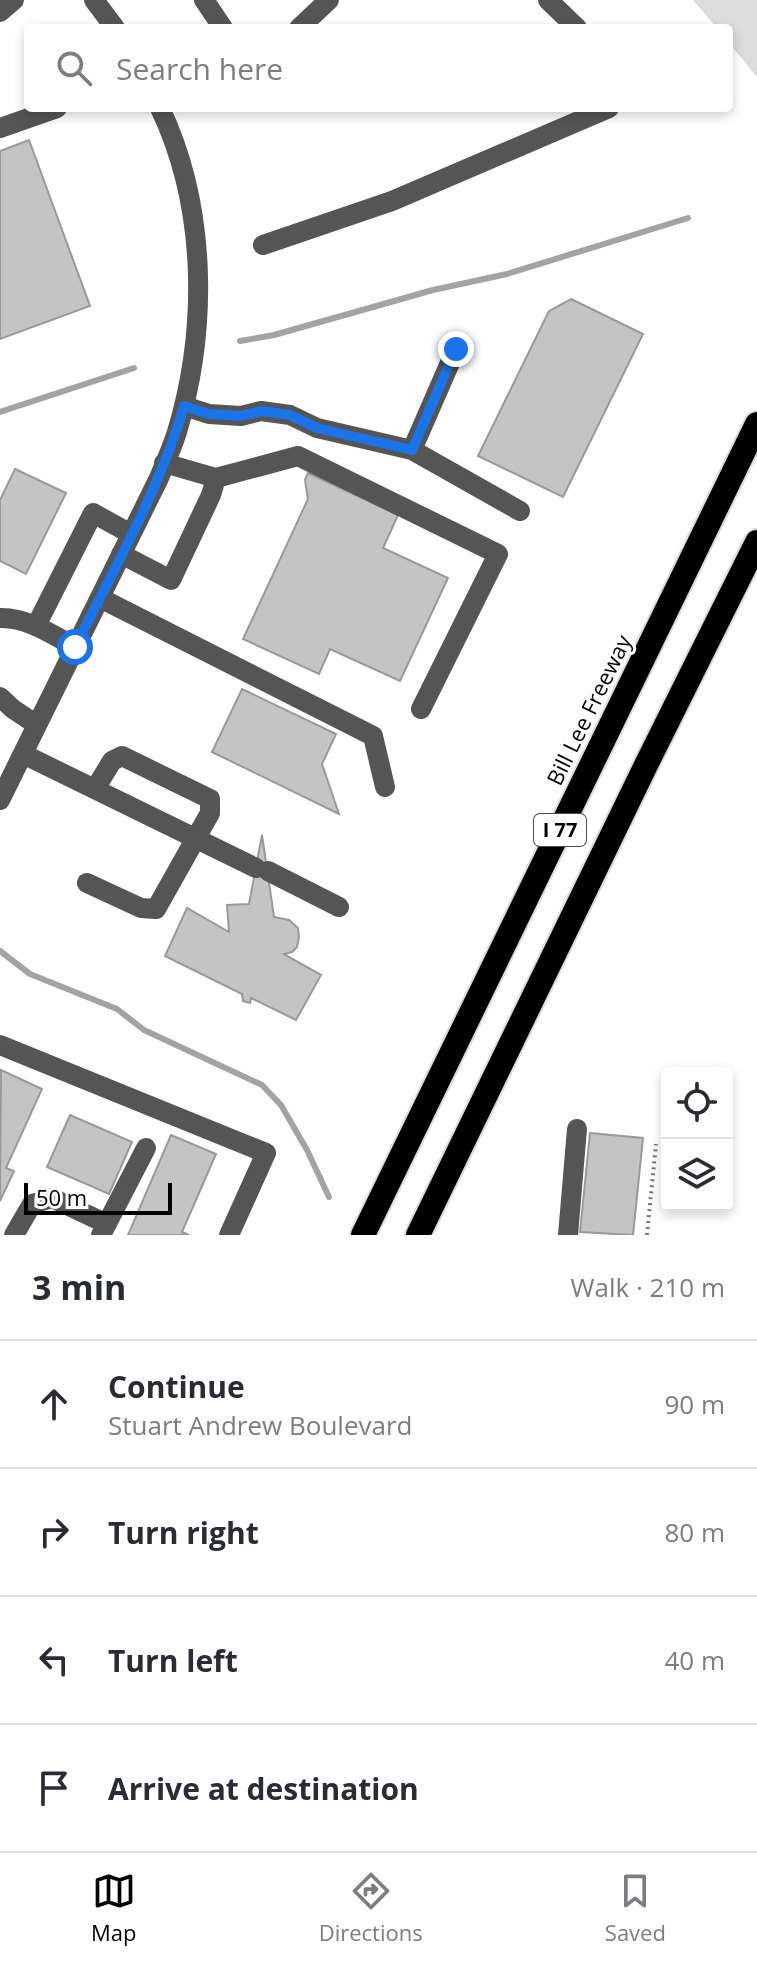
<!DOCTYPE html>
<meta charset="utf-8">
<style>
:root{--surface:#fff;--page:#f2f2f3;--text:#2b2b33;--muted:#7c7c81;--line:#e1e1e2;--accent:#000}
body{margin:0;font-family:"Open Sans",sans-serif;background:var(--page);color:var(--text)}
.controls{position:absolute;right:24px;bottom:24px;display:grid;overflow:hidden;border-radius:8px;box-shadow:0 4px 12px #0003}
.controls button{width:72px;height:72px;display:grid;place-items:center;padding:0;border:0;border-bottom:2px solid var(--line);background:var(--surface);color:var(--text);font:40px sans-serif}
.scale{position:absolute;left:24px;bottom:20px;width:148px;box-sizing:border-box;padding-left:8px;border:4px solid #000;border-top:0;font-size:22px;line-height:28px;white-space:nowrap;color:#000;-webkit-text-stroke:6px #fff;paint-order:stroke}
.stop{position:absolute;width:24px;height:24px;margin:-18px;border:6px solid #1a73e8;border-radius:50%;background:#fff}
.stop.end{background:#1a73e8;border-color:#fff;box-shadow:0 2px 8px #0008}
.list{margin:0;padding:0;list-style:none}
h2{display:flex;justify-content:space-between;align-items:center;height:104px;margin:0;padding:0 32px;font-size:34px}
h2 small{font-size:26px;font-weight:400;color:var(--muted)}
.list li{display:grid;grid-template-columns:52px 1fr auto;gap:24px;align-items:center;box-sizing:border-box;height:128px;padding:0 32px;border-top:2px solid var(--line)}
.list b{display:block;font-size:30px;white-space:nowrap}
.list p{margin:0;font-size:26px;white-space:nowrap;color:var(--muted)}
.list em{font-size:26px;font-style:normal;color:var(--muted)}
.icon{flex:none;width:44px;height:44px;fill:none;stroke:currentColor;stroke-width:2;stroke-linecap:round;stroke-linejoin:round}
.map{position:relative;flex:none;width:757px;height:1235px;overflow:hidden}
.search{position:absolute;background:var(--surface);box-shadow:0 4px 12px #0003;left:24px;right:24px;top:24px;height:88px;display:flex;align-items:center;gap:20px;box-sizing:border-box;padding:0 28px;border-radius:8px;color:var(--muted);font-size:30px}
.sheet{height:616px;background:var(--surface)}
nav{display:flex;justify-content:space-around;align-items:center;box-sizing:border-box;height:112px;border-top:2px solid var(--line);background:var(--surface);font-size:22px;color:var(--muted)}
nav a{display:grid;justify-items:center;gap:4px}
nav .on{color:var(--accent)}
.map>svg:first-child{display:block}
</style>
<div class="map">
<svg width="757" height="1235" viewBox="0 0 757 1235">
<rect width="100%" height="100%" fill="#fff"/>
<path fill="#dcdcdc" d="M693,0H757V77L729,43V28H717Z"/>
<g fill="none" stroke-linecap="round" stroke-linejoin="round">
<path stroke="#a3a3a3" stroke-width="6" d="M240,341L274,335L433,290L507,274L688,218
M0,412L134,368
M0,951L30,974L117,1009L144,1030L262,1085L281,1105L307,1150L329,1197"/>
</g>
<path fill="#c4c4c4" stroke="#999" stroke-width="2" d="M29,140L90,306L0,339V151Z
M571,299L643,334L563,497L478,456L549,311Z
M15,469L66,493L26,574L0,561V500Z
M308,473L398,515L383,548L448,578L400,681L330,649L319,674L243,639L308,499L305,480Z
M242,689L336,734L322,764L339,814L212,752Z
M262,835L274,917L289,920L298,928L299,937L297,947L292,952L284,954L321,975L296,1020L251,998L250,1003L243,1001L242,994L165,956L187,908L229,932L227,905L249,904Z
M1,1070L42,1089L6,1168L14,1171L0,1201Z
M70,1115L132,1142L109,1194L47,1167Z
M590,1133L643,1138L633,1235L580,1232Z
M171,1135L216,1154L182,1232L189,1235H128Z"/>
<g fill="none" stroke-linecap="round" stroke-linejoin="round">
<defs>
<path id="highway" d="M363,1235L757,424
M418,1235L646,765L757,542"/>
</defs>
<use href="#highway" stroke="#dbdbdb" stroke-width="28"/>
<path stroke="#777" stroke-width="4" stroke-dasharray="2 4" stroke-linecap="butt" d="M647,1235L656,1144"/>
<path stroke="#555" stroke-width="20" d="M94,0L115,28
M204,0L223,28
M548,0L577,28
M0,12L14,0
M299,28L329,0
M0,128L57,108
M263,245L392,201L609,108
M184,406L209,414L241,416L261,411L290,415L317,428L412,450L520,511
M412,450L456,349
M164,463L216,478L298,456L498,554L421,709
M121,554L171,580L211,495L216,478
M100,598L373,736L385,787
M0,618C27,617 53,635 75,647
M36,626L93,513L131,534
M0,697L13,709L37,725
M23,754L256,868
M0,800L159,478C165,463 172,448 177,432C208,328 207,207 160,108
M268,871L339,907
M87,883L141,908L156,909L210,813V799L122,756L112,761L95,789
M0,1045L266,1153L229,1235
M14,1235L32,1204L52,1198L107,1224
M101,1235L146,1148
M568,1235L577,1129"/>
<use href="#highway" stroke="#000" stroke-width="24"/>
</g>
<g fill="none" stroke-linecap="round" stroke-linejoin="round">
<path stroke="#1a73e8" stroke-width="10" d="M75,647C114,569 160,489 184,406L209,414L241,416L261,411L290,415L317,428L412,450L456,349"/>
</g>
<g text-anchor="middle" stroke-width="6" stroke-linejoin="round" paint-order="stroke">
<rect fill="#fff" stroke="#4c4c4c" stroke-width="2" x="534" y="814" width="52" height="32" rx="6"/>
<g font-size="20" font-weight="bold" fill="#000">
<text x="560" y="837">I 77</text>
</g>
<g font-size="22" fill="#000" stroke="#fff">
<text transform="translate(589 710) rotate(-64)" y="8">Bill Lee Freeway</text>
</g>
</g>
</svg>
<div class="controls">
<button><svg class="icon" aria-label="locate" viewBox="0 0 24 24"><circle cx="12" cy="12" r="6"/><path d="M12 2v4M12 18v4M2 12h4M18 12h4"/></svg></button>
<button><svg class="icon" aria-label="layers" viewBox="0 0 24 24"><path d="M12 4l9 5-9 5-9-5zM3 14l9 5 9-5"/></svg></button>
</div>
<div class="scale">50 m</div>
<div class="stop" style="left:75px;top:647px"></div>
<div class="stop end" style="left:456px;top:349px"></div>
<div class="search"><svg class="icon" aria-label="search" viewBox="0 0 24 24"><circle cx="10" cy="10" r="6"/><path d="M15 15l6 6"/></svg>Search here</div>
</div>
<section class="sheet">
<h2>3 min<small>Walk · 210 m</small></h2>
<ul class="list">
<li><svg class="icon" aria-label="ahead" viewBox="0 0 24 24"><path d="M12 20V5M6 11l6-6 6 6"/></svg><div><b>Continue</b><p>Stuart Andrew Boulevard</p></div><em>90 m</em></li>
<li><svg class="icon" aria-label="right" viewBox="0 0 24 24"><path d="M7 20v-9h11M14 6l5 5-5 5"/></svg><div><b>Turn right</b></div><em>80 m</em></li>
<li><svg class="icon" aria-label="left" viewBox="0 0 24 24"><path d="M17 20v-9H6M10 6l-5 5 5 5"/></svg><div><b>Turn left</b></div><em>40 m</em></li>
<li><svg class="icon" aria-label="arrive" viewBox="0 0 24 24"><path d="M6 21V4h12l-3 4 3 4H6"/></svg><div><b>Arrive at destination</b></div></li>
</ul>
</section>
<nav>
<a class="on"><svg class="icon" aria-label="map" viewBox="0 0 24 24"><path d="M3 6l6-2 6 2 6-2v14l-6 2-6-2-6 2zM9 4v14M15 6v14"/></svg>Map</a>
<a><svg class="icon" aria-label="directions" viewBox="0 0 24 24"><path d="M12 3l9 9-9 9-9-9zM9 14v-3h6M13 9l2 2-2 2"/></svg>Directions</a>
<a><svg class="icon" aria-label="saved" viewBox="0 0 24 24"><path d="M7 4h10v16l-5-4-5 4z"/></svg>Saved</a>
</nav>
